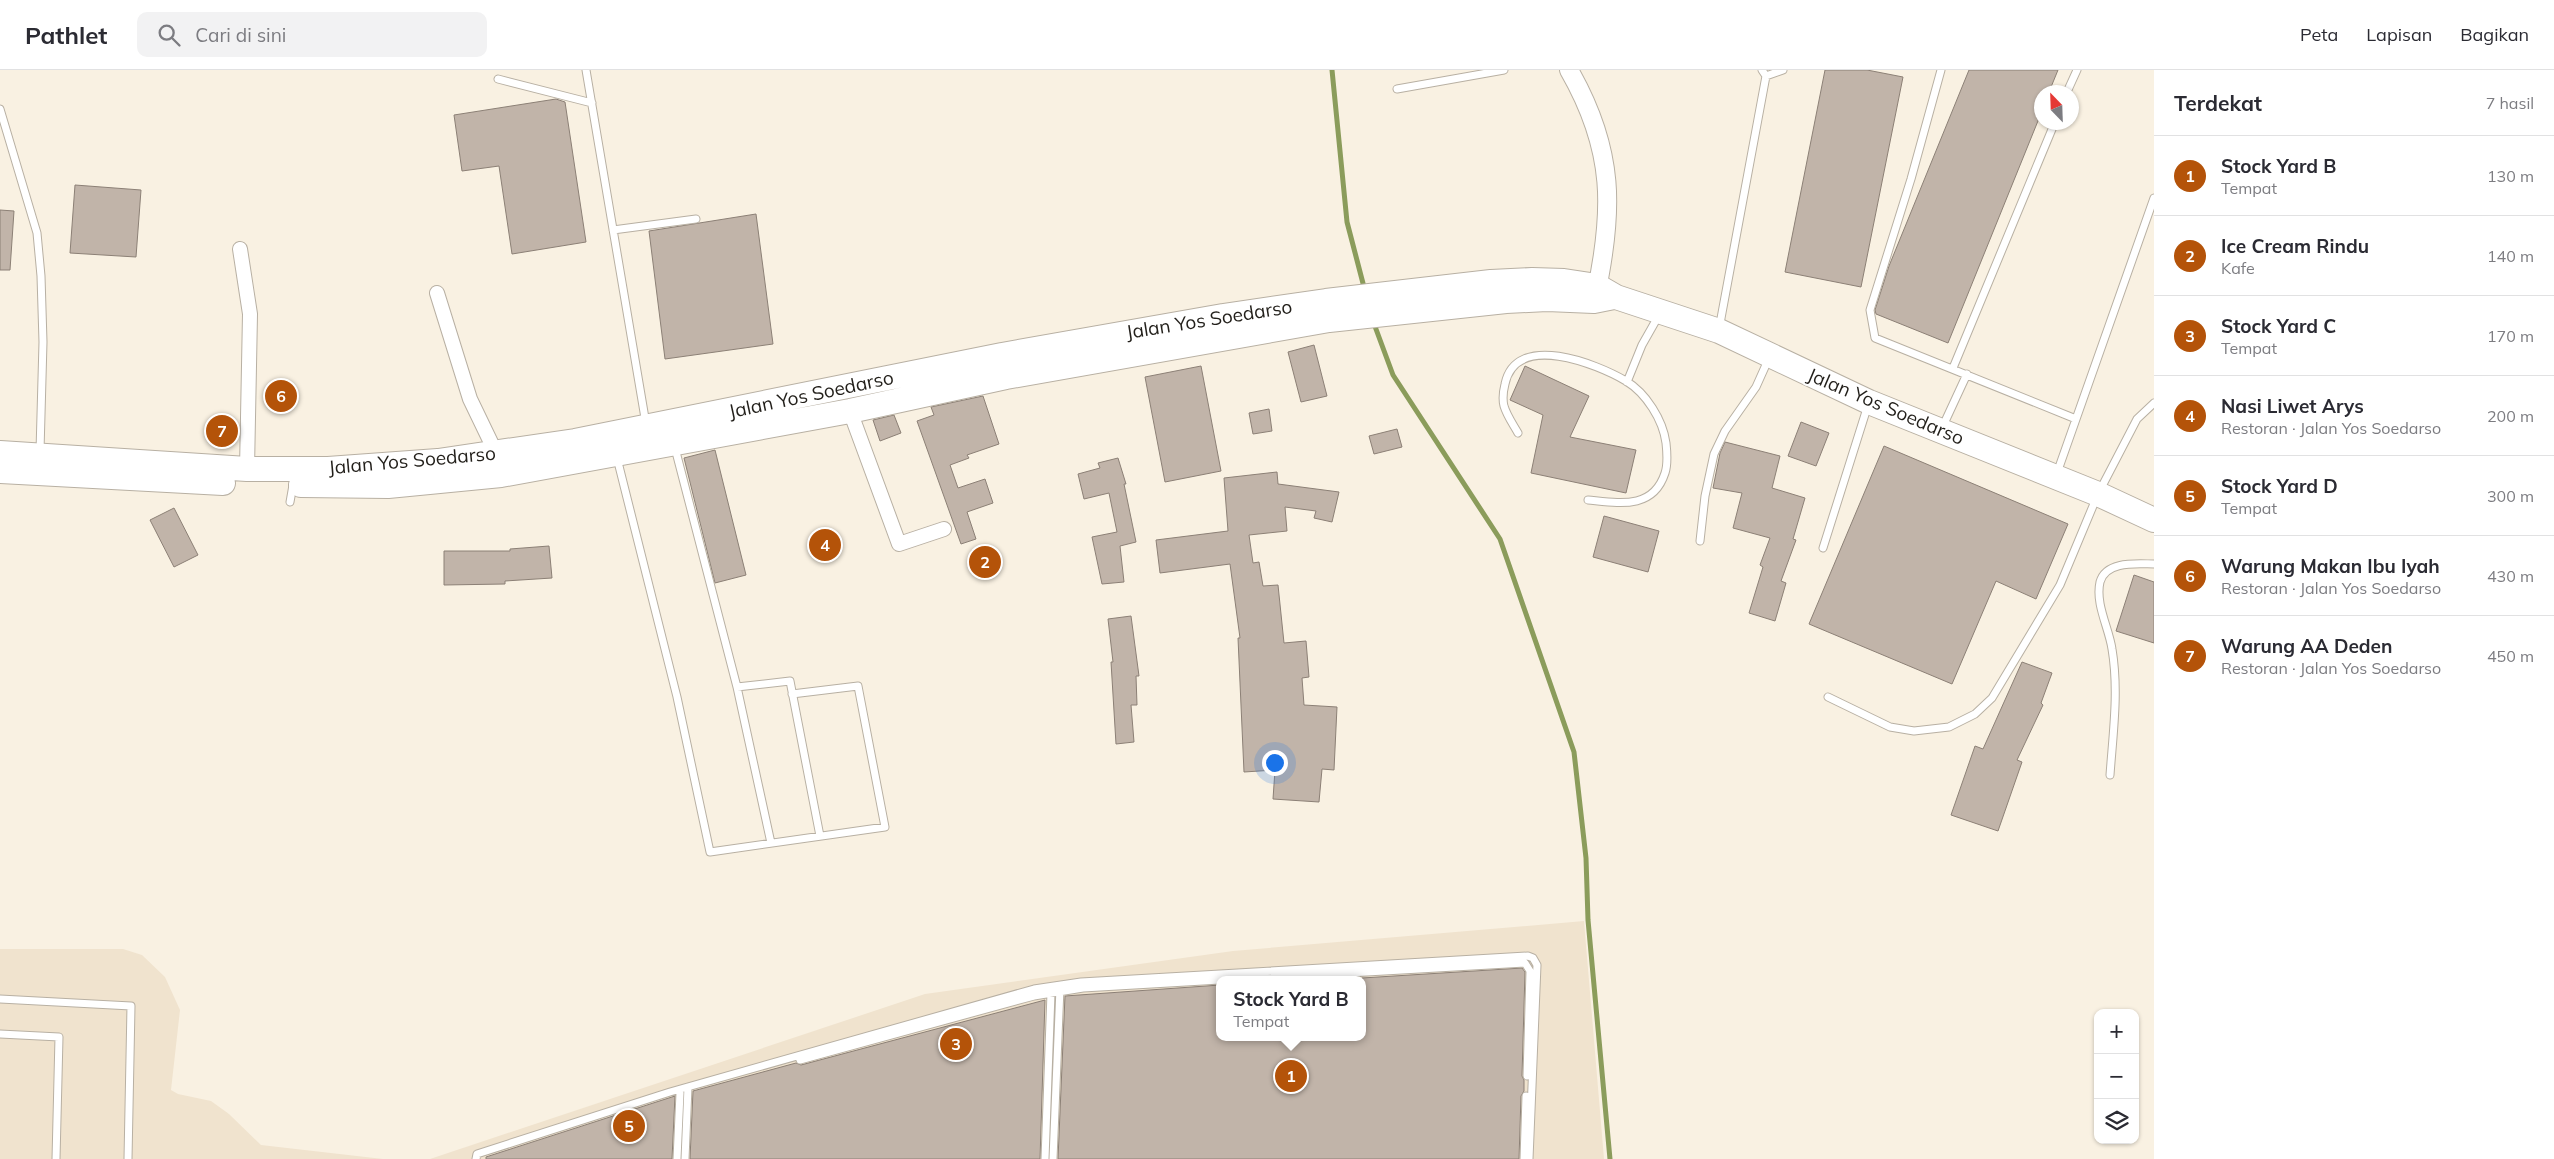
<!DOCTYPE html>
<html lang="id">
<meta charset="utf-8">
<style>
:root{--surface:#fff;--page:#f2f2f3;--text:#2b2b33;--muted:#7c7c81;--line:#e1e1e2;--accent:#b45309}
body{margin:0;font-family:Mulish,sans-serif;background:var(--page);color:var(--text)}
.controls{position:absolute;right:15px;bottom:15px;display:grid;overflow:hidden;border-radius:10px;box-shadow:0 1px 4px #0004}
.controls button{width:45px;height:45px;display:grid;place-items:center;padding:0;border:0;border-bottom:1px solid var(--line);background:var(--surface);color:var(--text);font:25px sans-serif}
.compass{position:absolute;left:2034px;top:15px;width:45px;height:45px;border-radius:50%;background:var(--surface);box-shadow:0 1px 4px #0004;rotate:337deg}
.you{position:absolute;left:1274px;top:692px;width:18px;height:18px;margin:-12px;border:4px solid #fff;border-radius:50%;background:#1a73e8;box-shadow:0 0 0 8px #1a73e833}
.badge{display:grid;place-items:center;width:32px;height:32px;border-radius:50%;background:var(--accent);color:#fff;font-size:16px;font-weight:700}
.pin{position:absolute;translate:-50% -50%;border:2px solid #fff;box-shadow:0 1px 5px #0006}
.popup{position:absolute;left:1216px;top:906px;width:150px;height:65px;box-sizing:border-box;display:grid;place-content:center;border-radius:10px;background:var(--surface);filter:drop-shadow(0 1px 4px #0005);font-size:16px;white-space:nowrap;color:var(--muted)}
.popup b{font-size:19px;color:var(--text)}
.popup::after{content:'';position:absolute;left:50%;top:100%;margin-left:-10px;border:10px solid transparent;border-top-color:var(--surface)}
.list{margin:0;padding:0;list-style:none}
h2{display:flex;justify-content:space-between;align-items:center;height:65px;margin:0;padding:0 20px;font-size:21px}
h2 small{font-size:16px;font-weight:400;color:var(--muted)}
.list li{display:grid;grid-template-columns:32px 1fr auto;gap:15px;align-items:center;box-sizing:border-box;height:80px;padding:0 20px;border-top:1px solid var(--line)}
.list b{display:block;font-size:19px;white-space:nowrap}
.list p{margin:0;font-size:16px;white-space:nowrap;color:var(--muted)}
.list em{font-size:16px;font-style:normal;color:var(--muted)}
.icon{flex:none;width:28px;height:28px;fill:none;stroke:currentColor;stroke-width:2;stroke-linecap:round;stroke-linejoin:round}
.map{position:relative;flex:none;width:2154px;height:1089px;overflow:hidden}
header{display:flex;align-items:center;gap:30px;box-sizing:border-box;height:70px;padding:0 25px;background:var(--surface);border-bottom:1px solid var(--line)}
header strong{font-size:24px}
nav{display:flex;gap:28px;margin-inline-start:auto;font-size:18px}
.search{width:350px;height:45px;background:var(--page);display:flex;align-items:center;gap:12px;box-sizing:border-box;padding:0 18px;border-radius:10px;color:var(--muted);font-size:19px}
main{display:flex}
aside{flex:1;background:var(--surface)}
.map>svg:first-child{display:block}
</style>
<header>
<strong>Pathlet</strong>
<div class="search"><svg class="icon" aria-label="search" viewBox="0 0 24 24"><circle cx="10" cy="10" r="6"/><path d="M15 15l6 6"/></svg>Cari di sini</div>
<nav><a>Peta</a><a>Lapisan</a><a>Bagikan</a></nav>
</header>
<main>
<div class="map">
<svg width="2154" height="1089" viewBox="0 0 2154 1089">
<rect width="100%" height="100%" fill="#f9f1e2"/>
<path fill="#f0e3ce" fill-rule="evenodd" d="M1584,851L1604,1089H430L925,924L1233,881ZM1220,910H1362V967H1220Z
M0,879H123L142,885L165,907L180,940L171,1020L178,1024L211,1031L229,1044L261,1075L383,1089H0Z"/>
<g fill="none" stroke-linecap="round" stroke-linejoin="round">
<path stroke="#8b9c5b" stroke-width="5" d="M1332,0L1347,152L1365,221
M1373,251L1393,305L1500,469L1574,682L1586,788L1588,850L1610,1089"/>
</g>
<path fill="#c1b4a9" stroke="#8c8076" d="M1825,0H1867L1903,7L1861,217L1785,202Z
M1969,0H2058L2049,22H2042V41L1948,273L1876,244L1875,240L1889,196Z
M556,29L565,32L586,172L512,184L499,96L462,101L454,45Z
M75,115L141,120L136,187L70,183Z
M0,140L14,141L10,200H0Z
M756,144L773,274L665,289L649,161Z
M1314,275L1327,326L1301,332L1288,282Z
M1201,296L1221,401L1165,412L1145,307Z
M1525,296L1589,326L1570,367L1636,380L1626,423L1531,403L1543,345L1510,330Z
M269,317L295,319L294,335L267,333Z
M983,326L999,374L967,385L969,388L950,395L958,418L985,409L993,433L967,442L976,469L961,474L917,351L934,345L931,337Z
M1269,339L1272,361L1253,364L1249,343Z
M894,345L901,363L880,371L873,350Z
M1801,352L1829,363L1816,396L1788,386Z
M1397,359L1402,377L1374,384L1369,366Z
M1725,372L1780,386L1772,418L1805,428L1793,469L1796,470L1781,511L1786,513L1775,551L1749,543L1763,497L1760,495L1770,468L1733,458L1742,423L1713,418L1720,383Z
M1884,376L2068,454L2036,529L1996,511L1952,614L1809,554Z
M715,380L746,505L715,513L684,388Z
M1118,388L1126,414H1124L1136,472L1120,476L1124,512L1102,514L1092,467L1117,462L1109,423L1084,429L1078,404L1100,398L1098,393Z
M1277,402L1278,414L1339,422L1332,452L1314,448L1316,441L1285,437L1287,461L1249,465L1253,493L1259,492L1263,516L1278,515L1284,573L1306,571L1309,607L1302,608L1304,635L1337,637L1334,700L1322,699L1319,732L1273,729L1275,700L1244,702L1238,568H1240L1230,494L1160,503L1156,470L1228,461L1224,408Z
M174,438L198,485L174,497L150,450Z
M1604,446L1659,461L1648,502L1593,487Z
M829,464L834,483L821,486L816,467Z
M549,476L552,508L505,511V514L444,515V481H510V479Z
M992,476L999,502L979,508L971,481Z
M2134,505L2154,512V573L2116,561Z
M1131,546L1139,606H1136L1137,635H1131L1134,672L1116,674L1111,592H1113L1108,549Z
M2022,592L2052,603L2041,633L2043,635L2017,690L2022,692L1998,761L1951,745L1975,676L1983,679Z
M1522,898L1525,902L1522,1006L1524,1010V1021L1521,1026L1519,1089H1058L1065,926L1220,915V967H1362V908Z
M1045,930L1040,1089H690L693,1021L796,993L801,995Z
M675,1026L672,1089H486V1087Z"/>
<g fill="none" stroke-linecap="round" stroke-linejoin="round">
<defs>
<path id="service" d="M586,0L646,354
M1941,0L1911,109L1870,240L1875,268L2076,349
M1766,6L1783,0
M498,9L592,33
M1397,19L1504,0
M2067,22L2077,0
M0,39L37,163L41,206L43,272L40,381
M613,160L696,149
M1719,259L1766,6L1762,0
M1953,298L2055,52
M1627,312L1642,275L1659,245
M1942,358L1967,304
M1518,363C1513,354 1507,346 1504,336C1502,328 1503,322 1505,314C1516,261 1597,294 1626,311C1646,323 1663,350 1666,373C1667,382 1668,394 1665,403C1653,440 1619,433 1588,430
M675,378L737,617L771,773
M617,388L677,627L710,782L885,757L858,616L792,624
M2057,403L2154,128
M290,432L293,415
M1700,471L1705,426L1714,384L1725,361L1756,317L1769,288
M1823,478L1868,335
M737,617L790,611L820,766
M1828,627L1890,657L1914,661L1949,657L1975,644L1992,628L2060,515L2098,424L2137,349L2154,333
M2110,705C2113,663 2119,621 2112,579C2109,558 2095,534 2100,512C2106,490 2138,494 2154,494
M1224,910L1525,893L1530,901L1527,1006
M0,929L131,936L128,1089
M0,964L59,967L56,1089
M800,990L1034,926L1083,918L1220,910
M476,1089L477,1084L670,1022L1034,919L1081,912L1528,886L1533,888L1537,895L1529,1089
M677,1089L680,1023
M685,1089L688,1017
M1045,1089L1051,923
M1053,1089L1060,918
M1524,1089L1526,1026"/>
<path id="minor" d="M240,179L250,244L247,399
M437,223L470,329L496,383
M850,341L899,474L944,459"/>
<path id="tertiary" d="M1569,0C1615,80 1614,141 1595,228"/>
<path id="trunk" d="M0,383L247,399H328L438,391L575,371L1002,285L1223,246L1326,231L1491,212L1532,210L1564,211L1597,216L1616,227L1719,261L1869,332L2098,424L2154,450
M0,401L223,413
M301,415L388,416L501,405L850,341L1006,307L1329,250L1506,231L1547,229L1594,231L1614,227"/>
</defs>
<use href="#service" stroke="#b8b0a3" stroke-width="9"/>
<use href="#minor" stroke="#b8b0a3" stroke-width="16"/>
<use href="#tertiary" stroke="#b8b0a3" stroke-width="20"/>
<use href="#trunk" stroke="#b8b0a3" stroke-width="26"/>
<use href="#service" stroke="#fff" stroke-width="7"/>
<use href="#minor" stroke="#fff" stroke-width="14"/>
<use href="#tertiary" stroke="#fff" stroke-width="18"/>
<use href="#trunk" stroke="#fff" stroke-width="24"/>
</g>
<g text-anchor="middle" stroke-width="4" stroke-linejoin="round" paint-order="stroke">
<g font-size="19" fill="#221f1a" stroke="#fff">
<text transform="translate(1209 249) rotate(-9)" y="7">Jalan Yos Soedarso</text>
<text transform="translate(811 324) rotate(-12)" y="7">Jalan Yos Soedarso</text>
<text transform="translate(1886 336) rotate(23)" y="7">Jalan Yos Soedarso</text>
<text transform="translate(412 390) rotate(-5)" y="7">Jalan Yos Soedarso</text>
</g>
</g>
</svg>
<div class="controls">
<button>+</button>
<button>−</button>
<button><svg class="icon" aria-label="layers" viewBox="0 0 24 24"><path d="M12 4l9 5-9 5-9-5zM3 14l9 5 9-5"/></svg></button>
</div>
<svg class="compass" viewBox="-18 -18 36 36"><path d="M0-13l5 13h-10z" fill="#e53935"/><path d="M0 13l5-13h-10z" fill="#7c7c81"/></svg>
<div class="you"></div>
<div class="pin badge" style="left:1291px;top:1006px">1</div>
<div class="popup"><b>Stock Yard B</b>Tempat</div>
<div class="pin badge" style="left:985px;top:492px">2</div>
<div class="pin badge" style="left:956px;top:974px">3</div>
<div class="pin badge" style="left:825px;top:475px">4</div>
<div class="pin badge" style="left:629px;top:1056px">5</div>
<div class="pin badge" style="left:281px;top:326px">6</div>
<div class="pin badge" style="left:222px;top:361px">7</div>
</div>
<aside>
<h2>Terdekat<small>7 hasil</small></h2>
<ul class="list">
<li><span class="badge">1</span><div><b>Stock Yard B</b><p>Tempat</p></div><em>130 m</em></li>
<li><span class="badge">2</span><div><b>Ice Cream Rindu</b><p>Kafe</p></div><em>140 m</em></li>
<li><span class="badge">3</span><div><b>Stock Yard C</b><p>Tempat</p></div><em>170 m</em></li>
<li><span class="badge">4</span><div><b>Nasi Liwet Arys</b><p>Restoran · Jalan Yos Soedarso</p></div><em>200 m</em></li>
<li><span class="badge">5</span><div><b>Stock Yard D</b><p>Tempat</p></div><em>300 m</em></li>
<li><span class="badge">6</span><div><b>Warung Makan Ibu Iyah</b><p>Restoran · Jalan Yos Soedarso</p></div><em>430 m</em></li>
<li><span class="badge">7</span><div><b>Warung AA Deden</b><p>Restoran · Jalan Yos Soedarso</p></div><em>450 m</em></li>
</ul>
</aside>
</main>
